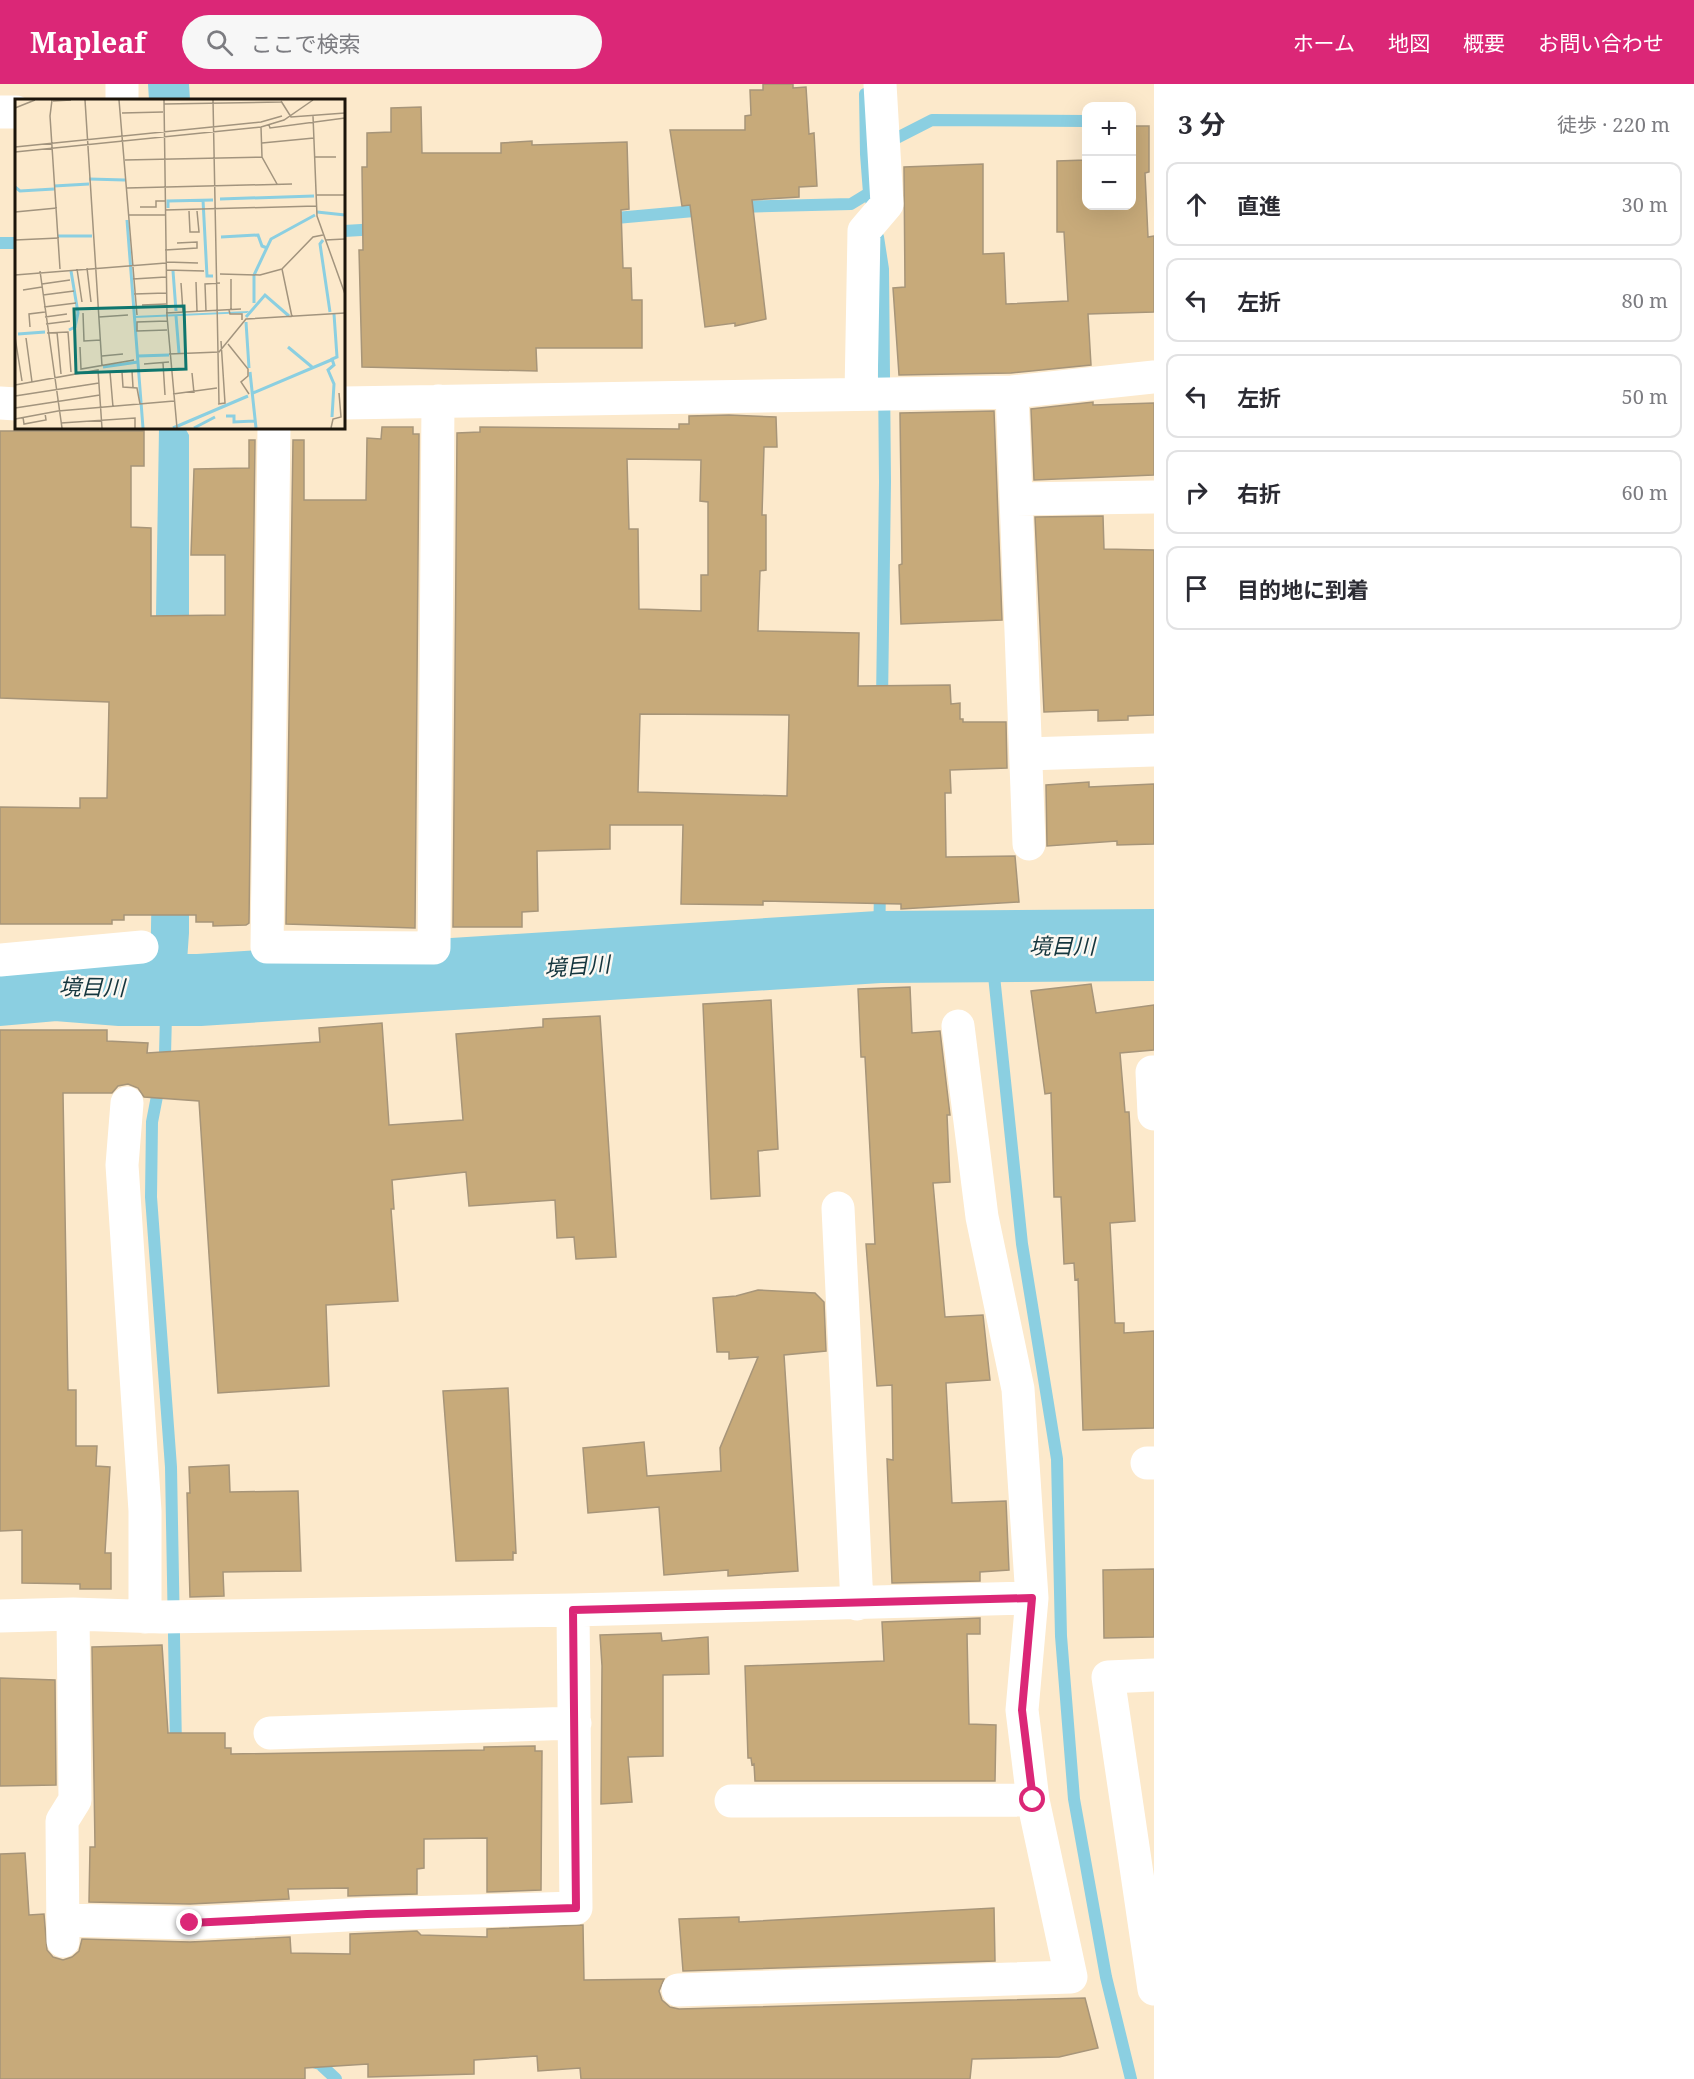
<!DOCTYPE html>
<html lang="ja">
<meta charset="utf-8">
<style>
:root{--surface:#fff;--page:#f7f7f7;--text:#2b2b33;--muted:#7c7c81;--line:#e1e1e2;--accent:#db2777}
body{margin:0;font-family:"Noto Serif","Noto Sans JP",serif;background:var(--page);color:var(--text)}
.controls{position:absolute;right:18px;top:18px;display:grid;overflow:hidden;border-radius:12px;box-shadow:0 6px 24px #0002}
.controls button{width:54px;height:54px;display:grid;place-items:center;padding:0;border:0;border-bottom:2px solid var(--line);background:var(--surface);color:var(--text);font:30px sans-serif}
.stop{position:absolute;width:18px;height:18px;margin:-14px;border:4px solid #db2777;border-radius:50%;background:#fff}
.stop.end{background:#db2777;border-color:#fff;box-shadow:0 2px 6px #0008}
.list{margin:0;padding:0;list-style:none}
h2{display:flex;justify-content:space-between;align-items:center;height:78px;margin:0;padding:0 24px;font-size:26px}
h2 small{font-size:20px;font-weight:400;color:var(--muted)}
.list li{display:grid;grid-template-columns:39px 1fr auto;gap:18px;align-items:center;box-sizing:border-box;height:84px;margin:0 12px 12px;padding:0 12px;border:2px solid var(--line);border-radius:12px}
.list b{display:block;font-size:22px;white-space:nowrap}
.list em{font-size:20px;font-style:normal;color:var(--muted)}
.icon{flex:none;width:33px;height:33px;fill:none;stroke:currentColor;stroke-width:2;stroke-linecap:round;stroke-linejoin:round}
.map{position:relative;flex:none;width:1154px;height:1995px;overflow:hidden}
header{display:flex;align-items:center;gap:36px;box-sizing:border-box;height:84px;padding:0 30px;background:var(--accent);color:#fff}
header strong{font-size:28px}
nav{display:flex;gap:33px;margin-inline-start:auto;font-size:21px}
.search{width:420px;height:54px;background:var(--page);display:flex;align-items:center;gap:15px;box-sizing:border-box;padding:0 21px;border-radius:33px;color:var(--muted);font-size:22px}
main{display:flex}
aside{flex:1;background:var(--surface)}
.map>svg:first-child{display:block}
</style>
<header>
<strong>Mapleaf</strong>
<div class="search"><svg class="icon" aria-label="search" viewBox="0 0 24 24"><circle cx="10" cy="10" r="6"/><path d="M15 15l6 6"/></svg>ここで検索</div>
<nav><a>ホーム</a><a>地図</a><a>概要</a><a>お問い合わせ</a></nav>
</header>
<main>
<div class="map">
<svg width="1154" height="1995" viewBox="0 0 1154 1995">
<rect width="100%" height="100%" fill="#fce9cb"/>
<path fill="#8bcfe1" d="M148,0H189L190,16H149Z
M159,344H185L189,351V849L185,906H150Z"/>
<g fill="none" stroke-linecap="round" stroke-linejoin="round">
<path stroke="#8bcfe1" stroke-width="12" d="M865,10L866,70L869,109L874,127
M885,60L932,36L1086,37
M737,123L851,120L869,109
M605,135L705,126
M344,147L378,145
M878,153L883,185L885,398L882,618
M0,159H16
M879,863L880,804
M991,863L1022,1160L1057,1375L1061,1552L1074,1715L1106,1893L1131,1995
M167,891L165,971L152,1038L151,1113L171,1383L176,1663
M310,1977L320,1980L336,1995"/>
<path stroke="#8bcfe1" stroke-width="72" d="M0,906L57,901L121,906H199L879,863L1154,861"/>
</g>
<path fill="#c7aa7a" stroke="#a79579" stroke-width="1.5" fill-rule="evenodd" d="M763,0H793V4L806,3L809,50L814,49L817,102L799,103V113L752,116L766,235L735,242V239L705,243L690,121L682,122L670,46H745V32L751,31L750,6H763Z
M421,23L422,69H501V59L532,57V61L627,58L629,125L621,126L623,184H631L632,216H642V264H536L537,287L362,283L359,166H363L362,83H367V49L391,48V24Z
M1131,42H1149V88L1145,89L1148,153L1154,152V228L1088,230L1091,281L1011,289L899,291L893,204L905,203L904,83L983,80V170L1004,169L1006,220L1068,217L1064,148H1057V77L1086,76V43V122H1131Z
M1093,318V321L1154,319V391L1034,396L1031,325Z
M994,327L1002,536L901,540L899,481L902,480L900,329Z
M729,331L776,333L777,363H764L762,431H766V486L760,487L758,547L859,549L858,602L950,601L951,620L960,619V635H963V638H1006L1007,684L950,686L951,709H945L946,773L1015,772L1019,818L901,825V820L763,817V821L681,820L683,741H610V765L537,767L538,827L522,828V843H453L457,349L480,348V343L679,345V340H689V332ZM627,375L701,376L700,417L708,418V491H701V527L639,525L638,445H629ZM640,630L789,631L787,712L638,708Z
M382,343H413V350H419L415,844L286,840L293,356H304V416H366L367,354L381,355Z
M0,347H144V382H131V443L151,444V532L225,531V471H191L194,385L249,384V356H255L249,839L246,841L213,842V838H196V831H124V836H112V840H0V723L80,724V714H107L109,618L0,614Z
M1103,432L1104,465L1154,466V631L1128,632V636L1098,637V626L1044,628L1035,433Z
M1089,698V703L1154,700V760L1117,761V757L1047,762L1046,701Z
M1091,900L1096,929L1154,921V966L1120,969L1125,1028H1129L1135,1137L1110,1139L1115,1239H1124V1249L1154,1247V1344L1083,1346L1078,1195L1075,1196L1074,1179L1064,1180L1061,1113H1054L1051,1009L1045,1010L1031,907Z
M910,903L912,949L940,947L950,1031H947L950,1098L933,1099L945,1233L983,1231L990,1296L946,1299L952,1419L1006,1417L1009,1486L980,1488V1497L892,1499L887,1375L893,1376L892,1301L877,1302L866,1160H875L865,973H861L858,905Z
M771,916L778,1065L758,1067L760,1112L711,1115L703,920Z
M600,932L616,1173L576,1175L574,1153L557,1154L555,1116L469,1122L466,1088L392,1096L394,1125H391L398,1217L326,1221L329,1302L218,1309L199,1017L144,1013L138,1004L128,1000L118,1002L112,1009H63L68,1306H76V1362H97L96,1382L110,1383L105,1469H111V1505H80V1500L22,1499V1446L0,1447V946H107V957L148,959L147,969L320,958L319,944L382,939L389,1041L463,1036L456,950L543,943V935Z
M758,1206L815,1209L824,1218L826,1267L784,1271L798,1487L728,1492V1486L664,1491L659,1423L588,1429L583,1364L644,1358L647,1392L721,1387L720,1364L758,1273L729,1275V1268H717L713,1214L736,1212Z
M508,1304L516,1469L513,1468V1476L456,1477L443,1307Z
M229,1381L230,1408L298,1407L301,1487L223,1488L224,1512L190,1513L187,1409H190L189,1383Z
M1154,1485V1553L1104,1554L1103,1486Z
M980,1534V1550H967L969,1640L996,1641L995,1697H755L754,1680L752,1681L751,1674H748L745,1582L884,1577L882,1538Z
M661,1549L662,1557L708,1553L709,1590L663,1591V1672L628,1673L632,1718L601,1720L602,1582L600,1551Z
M162,1561L168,1649H225V1664H231V1670L484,1666V1663L535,1662V1667H542L541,1806L487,1808V1754L424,1755V1784L417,1785V1810L348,1812V1804L288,1805L289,1815L190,1820L89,1818L90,1763H95L92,1563Z
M0,1594L55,1596L56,1701L0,1702Z
M25,1769L29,1831L44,1830L47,1866L53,1873L63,1876L72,1873L79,1867L82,1855L190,1858L290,1853L291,1869L350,1870V1850L417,1847L421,1851L487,1853V1845L583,1841L584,1896L664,1895L659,1907L662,1916L670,1923L679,1925L1085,1914L1098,1964L1059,1973L972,1975L970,1995H581L580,1984L538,1987L537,1972L474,1976V1990L368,1993V1980L305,1984V1995H0V1770Z
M994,1824L995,1877L683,1887L679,1835L739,1833V1838Z"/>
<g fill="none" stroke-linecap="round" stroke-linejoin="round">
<path stroke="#fff" stroke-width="33" d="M122,0V16
M0,28H16
M1012,308L1029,760
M861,310L864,147L887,120L880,0
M0,319L16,320
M344,319L1012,308L1154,293
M274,344L267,863L434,864L438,317
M1016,415L1154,413
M1026,670L1154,666
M0,876L142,863
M1154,988H1152L1154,1030
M127,1019L122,1081L145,1427V1533
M838,1124L857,1520
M1147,1379H1154
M0,1532L73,1530L162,1533L573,1526L1032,1514
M1154,1591L1108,1593L1154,1905
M270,1649L575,1639
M731,1717L1033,1716
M63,1836L190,1839L367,1830L576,1824L573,1526
M63,1857L62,1737L75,1716L73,1530
M678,1906L1071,1893L1033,1716L1022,1626L1032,1514L1018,1305L982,1133L958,942"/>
</g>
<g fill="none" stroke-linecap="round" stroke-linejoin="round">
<path stroke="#db2777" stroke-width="8" d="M190,1839L367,1830L576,1824L573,1526L1032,1514L1022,1626L1033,1716"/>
</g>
<g text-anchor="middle" stroke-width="5" stroke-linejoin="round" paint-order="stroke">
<g font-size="22" font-style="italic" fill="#15363e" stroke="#fcf8f2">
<text x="1062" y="870">境目川</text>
<text transform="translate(577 882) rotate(-4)" y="8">境目川</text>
<text transform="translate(92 903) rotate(1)" y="8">境目川</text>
</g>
</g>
<g transform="translate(15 15)">
<rect width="330" height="330" fill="#fce9cb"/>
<path d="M234,212L232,214L119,219V217Z" fill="#8bcfe1"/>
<path fill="none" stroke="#8bcfe1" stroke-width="3" d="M74,80L110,81M39,87L74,85M0,88L5,92L39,90M205,100L299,97M188,101L192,177H198M153,109V102L198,101M302,113L330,116M112,121L128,329M43,137H77M206,138L243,136L247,147L252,149M308,141L305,145L315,213M158,172L161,212M239,204V176L256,140L300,116M161,217L164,254M231,218L250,196L274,217M231,223L234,269M54,231L60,228L63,214L56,172M3,235L30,233M273,248L297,268M123,257L154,256M88,268L123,263M235,273L241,329M238,294L316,261M211,317H219V323L239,322M317,318L319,285L313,271L319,266L317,260L322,258L319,215M158,329L233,297M179,329L200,318"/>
<path fill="none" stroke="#a2947e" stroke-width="1.5" d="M37,1L35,17L45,170M70,1L87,267M104,1L122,216M149,1L152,217L162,329M198,1L204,304M38,2L56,1M266,2L276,18L330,14M149,5L266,3M0,9L20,1M107,14L148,13M298,17L302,117L330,195M254,26L255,29L330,19M246,28L247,58L262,85M247,44L299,39M0,48L246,23L267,17M0,53L246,28L269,21L298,1M300,58H321M110,61L247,58M112,89L277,85M301,96H330M125,108H141V102H150M150,111L301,107M174,112L175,133H184L182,112M0,113L42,109M114,116H150M0,141L44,139M310,141L330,140M150,151L182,149V143L162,144M151,163L183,164M72,169L76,203M62,170L67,203M151,171L189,172M25,172L47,329M205,175L245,176L267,170M0,176L151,164M118,180L151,178M216,180V210M181,183L182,212M166,184L168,213M27,185L55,181M8,191L27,188M119,195L151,194M28,196L59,192M127,206L151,205M29,208L61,204M214,211L215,215H227V221M191,212L190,185L205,184M68,214L69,242L86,241M151,214L226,210M30,218L52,215M84,218L113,216M277,218L267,170L298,138L308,136M152,222L122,223V232L152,231M31,225L55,222M15,228L14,215L30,213M42,233L46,275M32,234L53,233L56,273M0,238L7,282M11,239L17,283M213,245L233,270V277L226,283L234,295M65,248L66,270L119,261M154,255L204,253L231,220L330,214M87,257L108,255M148,264L150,296M129,265L154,263M95,273L98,308M103,273L117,272L118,288M107,273L108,288L122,289L125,305M177,274L179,294M0,286L83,271L87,329M158,295L202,289M0,297L84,284M203,305L210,304L206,242M0,309L85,296M8,318L9,325L31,321L30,314M0,320L43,312L159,302M46,324L120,319V329M316,329L318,320L326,318L324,294"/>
<path fill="#0f766e" fill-opacity="0.15" stroke="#0f766e" stroke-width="3" d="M169,207L171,270L61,274L59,210Z"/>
<rect width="330" height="330" fill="none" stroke="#1b140a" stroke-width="3"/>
</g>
</svg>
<div class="controls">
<button>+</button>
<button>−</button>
</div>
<div class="stop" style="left:1033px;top:1716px"></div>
<div class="stop end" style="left:190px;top:1839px"></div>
</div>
<aside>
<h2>3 分<small>徒歩 · 220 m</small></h2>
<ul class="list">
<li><svg class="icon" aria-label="ahead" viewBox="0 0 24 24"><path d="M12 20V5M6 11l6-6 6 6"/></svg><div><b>直進</b></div><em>30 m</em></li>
<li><svg class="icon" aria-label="left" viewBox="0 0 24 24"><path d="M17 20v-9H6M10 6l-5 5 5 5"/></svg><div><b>左折</b></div><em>80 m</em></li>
<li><svg class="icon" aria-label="left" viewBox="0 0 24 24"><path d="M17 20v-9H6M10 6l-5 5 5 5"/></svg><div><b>左折</b></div><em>50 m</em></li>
<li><svg class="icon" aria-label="right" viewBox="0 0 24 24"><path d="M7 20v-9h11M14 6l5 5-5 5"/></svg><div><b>右折</b></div><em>60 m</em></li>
<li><svg class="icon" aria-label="arrive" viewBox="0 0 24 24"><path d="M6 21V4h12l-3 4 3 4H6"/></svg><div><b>目的地に到着</b></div></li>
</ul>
</aside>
</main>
